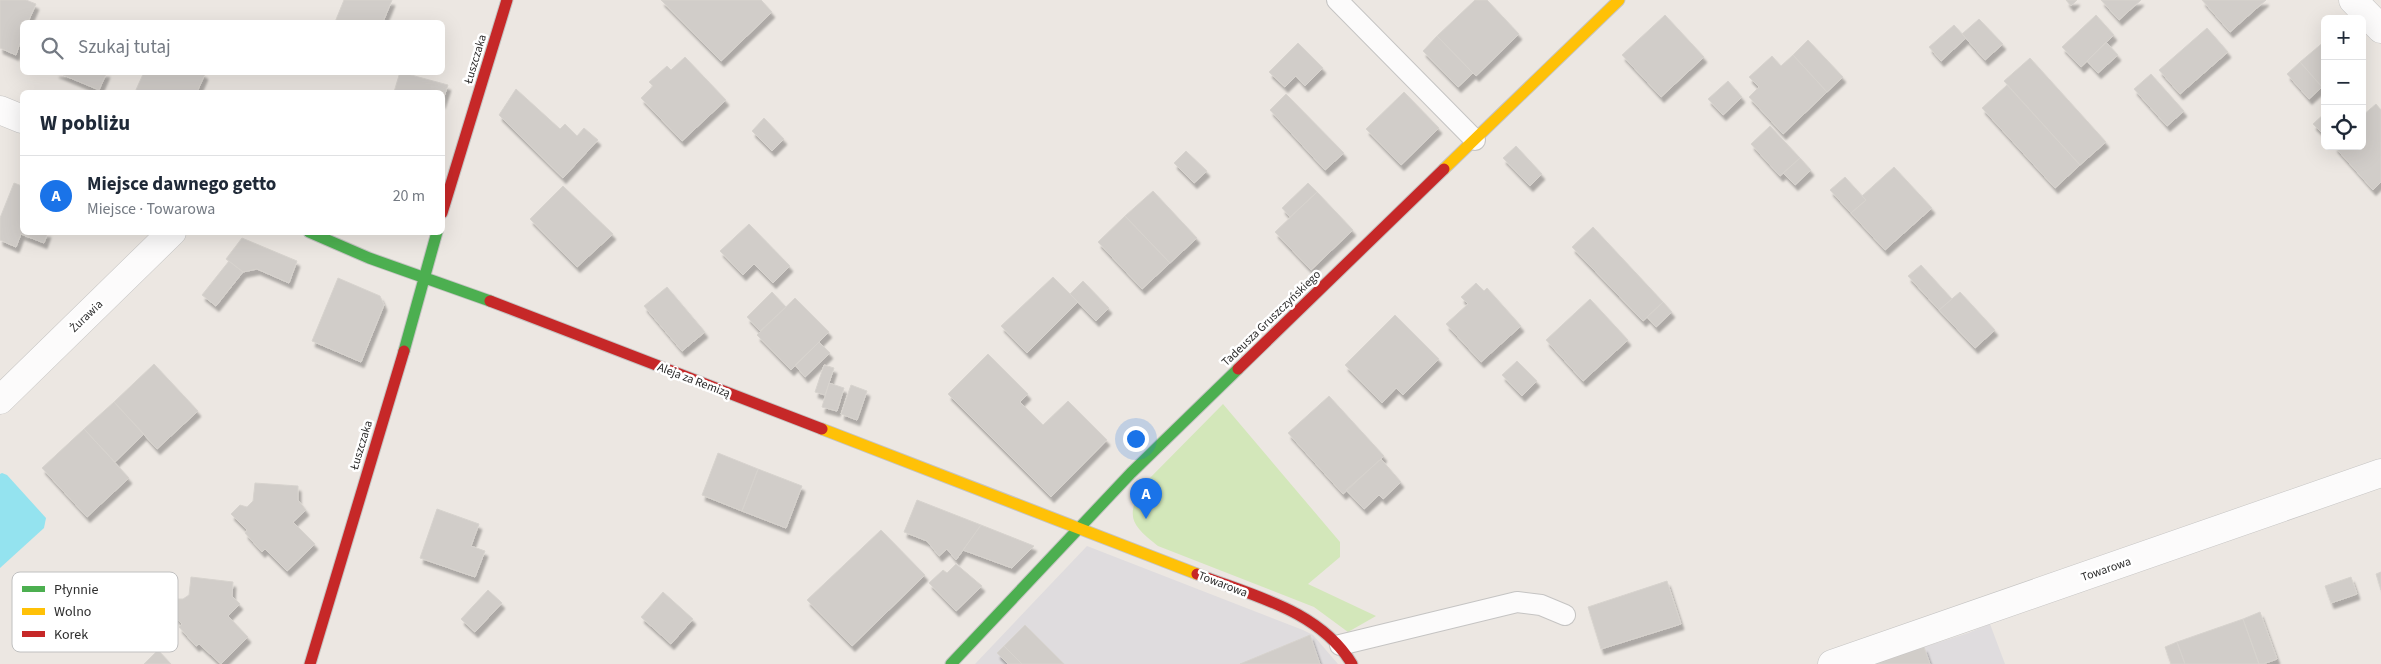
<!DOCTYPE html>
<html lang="pl">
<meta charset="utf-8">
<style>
:root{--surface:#fff;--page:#f2f2f3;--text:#1f2937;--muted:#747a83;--line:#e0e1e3;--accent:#1a73e8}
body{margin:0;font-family:"Source Sans 3",sans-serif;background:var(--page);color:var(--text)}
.controls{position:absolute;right:15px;top:15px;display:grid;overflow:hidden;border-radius:8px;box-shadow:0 5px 20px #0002}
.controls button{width:45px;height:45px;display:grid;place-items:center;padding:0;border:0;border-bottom:1px solid var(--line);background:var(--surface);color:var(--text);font:25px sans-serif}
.you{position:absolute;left:1135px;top:438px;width:18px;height:18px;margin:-12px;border:4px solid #fff;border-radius:50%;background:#1a73e8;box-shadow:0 0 0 8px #1a73e833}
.badge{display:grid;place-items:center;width:32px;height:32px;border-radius:50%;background:var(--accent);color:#fff;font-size:16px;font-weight:700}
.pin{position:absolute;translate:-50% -41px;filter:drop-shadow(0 1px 2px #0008)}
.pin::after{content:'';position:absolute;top:26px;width:18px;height:15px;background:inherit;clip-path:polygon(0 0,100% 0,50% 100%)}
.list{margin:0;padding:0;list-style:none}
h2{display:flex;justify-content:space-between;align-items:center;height:65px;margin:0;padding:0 20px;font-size:21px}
h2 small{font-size:16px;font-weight:400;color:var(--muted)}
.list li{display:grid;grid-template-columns:32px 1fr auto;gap:15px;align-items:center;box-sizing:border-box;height:80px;padding:0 20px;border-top:1px solid var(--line)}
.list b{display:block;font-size:19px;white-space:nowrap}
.list p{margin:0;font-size:16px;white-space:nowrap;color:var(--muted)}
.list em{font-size:16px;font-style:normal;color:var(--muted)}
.icon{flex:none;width:28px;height:28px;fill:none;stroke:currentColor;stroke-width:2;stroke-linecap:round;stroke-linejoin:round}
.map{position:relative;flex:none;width:2381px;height:664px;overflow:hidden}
.search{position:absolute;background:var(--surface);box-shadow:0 5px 20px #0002;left:20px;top:20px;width:425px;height:55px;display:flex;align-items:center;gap:12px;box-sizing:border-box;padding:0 18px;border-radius:8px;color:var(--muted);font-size:19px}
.panel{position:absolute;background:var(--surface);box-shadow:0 5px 20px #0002;left:20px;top:90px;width:425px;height:145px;border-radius:8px}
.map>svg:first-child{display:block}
</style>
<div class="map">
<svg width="2381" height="664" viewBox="0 0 2381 664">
<defs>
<filter id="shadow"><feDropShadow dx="3" dy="5.5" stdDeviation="1" flood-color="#0004"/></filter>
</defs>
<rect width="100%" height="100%" fill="#ece7e2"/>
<path fill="#dfdcde" d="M1087,546L1303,630L1313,635L1338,664H975Z
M1990,624L2005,664H1871L1968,633Z"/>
<path fill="#d3e7ba" d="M1223,404L1340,542V557L1308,584L1376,616L1348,632L1314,607L1158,546C1131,525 1125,517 1143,485Z"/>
<path fill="#94e3ef" d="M2,473L7,475L46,518L44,528L0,568V474Z"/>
<path fill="#d1cdc9" stroke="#d7d3ce" filter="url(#shadow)" d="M0,0H26L36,4L28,22H22V37L16,55L0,48Z
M344,0H392L383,22H335Z
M661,0H761L772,12L721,61Z
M1475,0H1487L1519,34L1476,76L1437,36Z
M2066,0H2077L2071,6Z
M2101,0H2141L2119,20Z
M2202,0H2266L2230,32Z
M1665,15L1704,57L1661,97L1622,55Z
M2096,15L2114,35L2081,67L2062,47Z
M1979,19L2003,44L1985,60L1962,34Z
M1954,25L1966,38L1941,61L1929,47Z
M2207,28L2228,52L2180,94L2159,70Z
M1437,36L1473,73L1458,87L1423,51Z
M1808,40L1843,77L1827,92L1793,55Z
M2325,41V85L2322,87L2300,62Z
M2106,42L2118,55L2098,73L2087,61Z
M1298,43L1323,68L1305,86L1296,76L1285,87L1269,72Z
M1793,55L1827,92L1783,134L1749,97L1759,87L1749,77L1772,56L1781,66Z
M685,57L726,100L682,141L641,98L653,86L649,82L667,66L671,70Z
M2030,58L2106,142L2080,165L2004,81Z
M2300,62L2322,87L2309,99L2287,74Z
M56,72H107L99,90Z
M144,72H202L205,74L197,92H135Z
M400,72L448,85L442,103V92H394Z
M2151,74L2184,111L2167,126L2134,89Z
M1728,81L1742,97L1723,115L1708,99Z
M2007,85L2080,165L2055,188L1982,108Z
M516,89L560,129L565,124L577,136L584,128L598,140L563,178L499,115Z
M1404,92L1439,128L1401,165L1366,129Z
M1286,94L1344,153L1325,170L1270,110Z
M2376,104L2381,110V182L2373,190L2334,146H2362V116Z
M2325,113V136L2313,124Z
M764,118L784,139L772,151L752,131Z
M1770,126L1800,158L1780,176L1751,144Z
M1516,146L1542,174L1530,186L1503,158Z
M1186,151L1207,171L1194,183L1174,163Z
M1800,158L1811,170L1795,185L1783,173Z
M1894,167L1932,208L1885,250L1851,213L1866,200L1862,196Z
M1845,177L1866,200L1851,213L1830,190Z
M14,183L22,186V232H48L44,243L21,234L16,247L0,240V218Z
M1308,183L1317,192L1290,217L1282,208Z
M563,186L613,234L577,267L530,219Z
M1153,191L1197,238L1170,263L1125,216Z
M1317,192L1353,230L1311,270L1275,232Z
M1125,216L1170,263L1142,289L1098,242Z
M749,224L790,266L773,283L754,264L743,275L720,251Z
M1593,227L1663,302L1643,321L1572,247Z
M242,238L297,261L289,283L257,269L243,272L226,259Z
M229,261L243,272L216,306L202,295Z
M1921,265L1952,299L1939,310L1908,276Z
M1053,277L1078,302L1027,353L1001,326Z
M338,278L380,296L384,305L361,362L312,341Z
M1083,281L1109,308L1096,321L1070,294Z
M1476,283L1484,291L1487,288L1521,326L1481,362L1446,324L1468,304L1461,297Z
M667,287L705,332L682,351L644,306Z
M772,292L786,307L760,331L747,317Z
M1960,292L1995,330L1975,348L1939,310Z
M795,298L829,332L791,370L757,335Z
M1590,299L1628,340L1583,381L1546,340Z
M1663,302L1672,312L1656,327L1647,317Z
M1395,315L1439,359L1403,395L1396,388L1382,403L1345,365Z
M819,342L830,353L805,377L795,365Z
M988,354L1028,394L1020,402L1043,425L1068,401L1107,440L1051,497L948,394Z
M1517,361L1537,381L1522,396L1502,375Z
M154,364L198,411L157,449L114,402Z
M824,365L834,368L825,395L815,392Z
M829,383L844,388L837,411L822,407Z
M851,385L867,391L857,420L841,414Z
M1329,396L1384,456L1343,494L1288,433Z
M114,402L144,434L115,462L84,429Z
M84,429L129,478L87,517L42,468Z
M718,453L758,469L742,511L702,495Z
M1381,459L1401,482L1383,499L1379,495L1364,509L1346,490Z
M758,469L802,486L786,528L742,511Z
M255,483L298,486V500L306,510L293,522L315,544L287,571L265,549L262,552L245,533L247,530L231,514L240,505L247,507L253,501Z
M917,500L981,525L956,560L947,549L939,556L927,541L904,532Z
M437,509L479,524L471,546L485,551L475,577L420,558Z
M981,525L1034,546L1012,568L963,550Z
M881,530L925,575L852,646L807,600Z
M956,564L982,586L956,611L929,583L943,570L947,573Z
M2381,572V590L2376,574Z
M191,577L233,582L232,596L240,604L228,616L248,637L221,664L199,644L196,646L179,627L182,624L167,608L177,599H183L189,595Z
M2351,577L2357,594L2331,603L2325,586Z
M1667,581L1681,624L1601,649L1588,607Z
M488,590L502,603L475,632L461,619Z
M663,592L693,619L671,644L641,617Z
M2260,612L2277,659L2263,664H2259L2243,619Z
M2243,619L2259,664H2185L2177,642Z
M1025,625L1064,664H1022L1004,646Z
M1310,635L1320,664H1240Z
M2177,642L2185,664H2171L2165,647Z
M1004,646L1022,664H1008L997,653Z
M1924,647L1930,664H1871Z
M158,650L171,664H144Z"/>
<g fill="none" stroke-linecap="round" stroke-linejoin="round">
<defs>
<path id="lane" d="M1337,0L1475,140
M1340,645L1517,602L1541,605L1565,615"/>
<path id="street" d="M2353,0L2381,29
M0,110L22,119
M0,400L172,232
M1832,664L2381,473"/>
<path id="fast" d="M309,232L369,258L490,301
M404,351L437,232
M951,664L1131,473L1238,369"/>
<path id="slow" d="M1444,169L1619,0
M822,429L1197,574"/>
<path id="jam" d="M442,213L507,0
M490,301L822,429
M1238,369L1444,169
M1197,574C1253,596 1319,610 1352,664
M310,664L404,351"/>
</defs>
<use href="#lane" stroke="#c5c4c3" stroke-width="22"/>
<use href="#street" stroke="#c5c4c3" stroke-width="29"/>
<use href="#fast" stroke="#c5c4c3" stroke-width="13"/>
<use href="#slow" stroke="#c5c4c3" stroke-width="13"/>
<use href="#jam" stroke="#c5c4c3" stroke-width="13"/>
<use href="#lane" stroke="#fcfbfb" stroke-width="20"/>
<use href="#street" stroke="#fcfbfb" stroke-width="28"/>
<use href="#fast" stroke="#4caf50" stroke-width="11"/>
<use href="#slow" stroke="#ffc107" stroke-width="11"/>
<use href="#jam" stroke="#c62828" stroke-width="11"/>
</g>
<g text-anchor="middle" stroke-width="5" stroke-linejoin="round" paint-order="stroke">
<g font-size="12" fill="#2d2d2d" stroke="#fff">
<text transform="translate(475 59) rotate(-73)" y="4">Łuszczaka</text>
<text transform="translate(86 316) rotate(-44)" y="4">Żurawia</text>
<text transform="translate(1271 318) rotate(-44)" y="4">Tadeusza Gruszczyńskiego</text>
<text transform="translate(694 380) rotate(21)" y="4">Aleja za Remizą</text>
<text transform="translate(361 445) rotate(-73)" y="4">Łuszczaka</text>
<text transform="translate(2106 569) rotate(-19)" y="4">Towarowa</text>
<text transform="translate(1223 584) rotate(21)" y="4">Towarowa</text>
</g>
</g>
<rect x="12" y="572" width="166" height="80" rx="8" fill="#fff" stroke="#c0c0c0" stroke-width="1"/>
<rect x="22" y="586" width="23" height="6" fill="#4caf50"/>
<rect x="22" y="608" width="23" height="7" fill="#ffc107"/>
<rect x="22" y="631" width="23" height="6" fill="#c62828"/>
<g font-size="14" fill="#2d2d2d">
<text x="54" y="594">Płynnie</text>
<text x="54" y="616">Wolno</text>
<text x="54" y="639">Korek</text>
</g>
</svg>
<div class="controls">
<button>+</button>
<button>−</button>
<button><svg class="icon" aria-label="locate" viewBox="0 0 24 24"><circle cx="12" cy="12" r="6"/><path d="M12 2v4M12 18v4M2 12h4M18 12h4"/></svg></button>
</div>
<div class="you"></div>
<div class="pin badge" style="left:1146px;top:519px">A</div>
<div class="search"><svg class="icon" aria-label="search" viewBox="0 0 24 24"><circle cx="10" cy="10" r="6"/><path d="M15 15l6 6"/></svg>Szukaj tutaj</div>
<section class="panel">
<h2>W pobliżu<small></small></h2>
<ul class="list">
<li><span class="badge">A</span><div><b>Miejsce dawnego getto</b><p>Miejsce · Towarowa</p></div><em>20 m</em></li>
</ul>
</section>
</div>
